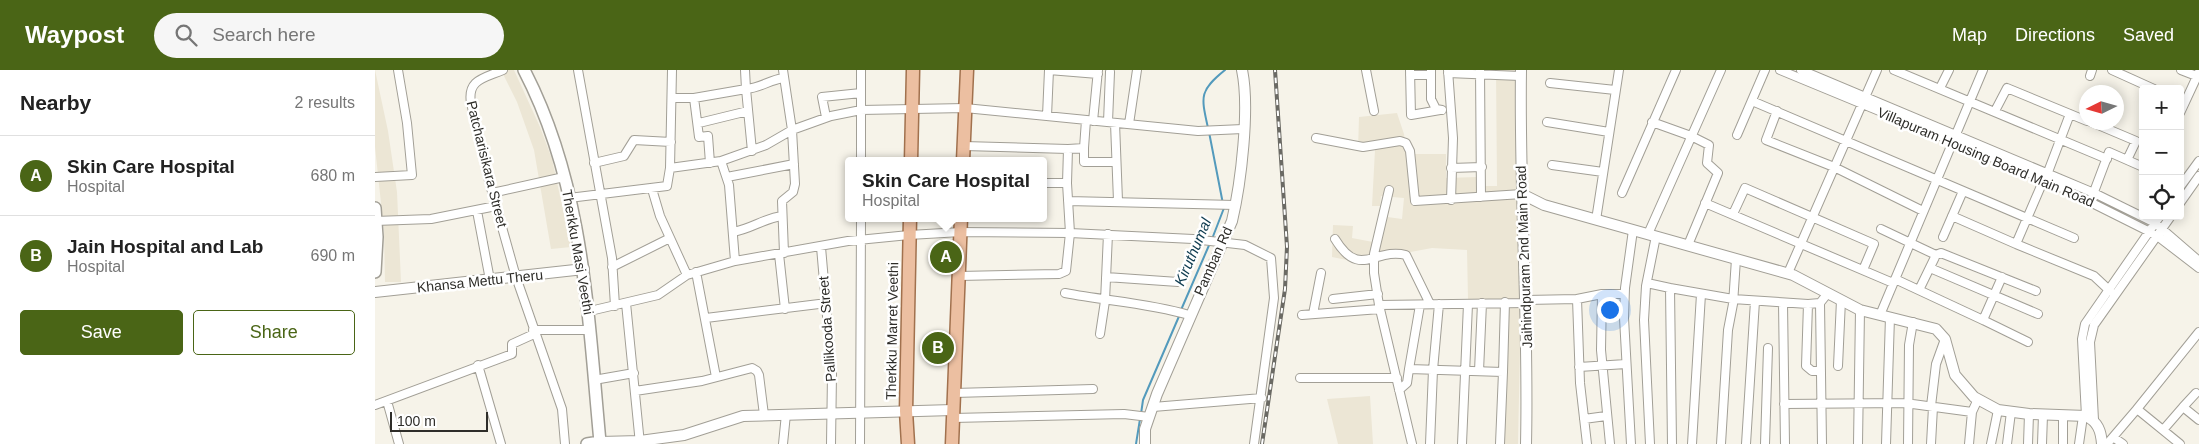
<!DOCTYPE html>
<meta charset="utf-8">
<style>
:root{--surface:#fff;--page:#f6f6f6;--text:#222;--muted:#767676;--line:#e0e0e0;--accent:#4a6516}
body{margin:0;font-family:Arial,sans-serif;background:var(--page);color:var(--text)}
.controls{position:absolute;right:15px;top:15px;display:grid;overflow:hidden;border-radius:5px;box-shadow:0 2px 12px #0003}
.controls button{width:45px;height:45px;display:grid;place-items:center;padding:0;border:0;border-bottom:1px solid var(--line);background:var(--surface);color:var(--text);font:25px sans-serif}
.compass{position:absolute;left:1704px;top:15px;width:45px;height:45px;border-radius:50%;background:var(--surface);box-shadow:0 2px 12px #0003;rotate:265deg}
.scale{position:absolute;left:15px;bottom:12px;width:98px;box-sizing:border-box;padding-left:5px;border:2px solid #2e2d29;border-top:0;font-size:14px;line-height:18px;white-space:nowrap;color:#2e2d29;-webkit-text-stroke:4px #fff;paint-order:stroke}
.you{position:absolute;left:1234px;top:239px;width:18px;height:18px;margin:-12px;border:4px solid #fff;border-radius:50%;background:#1a73e8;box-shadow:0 0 0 8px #1a73e833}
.badge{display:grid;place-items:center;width:32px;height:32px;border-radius:50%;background:var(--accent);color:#fff;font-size:16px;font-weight:700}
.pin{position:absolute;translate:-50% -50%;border:2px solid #fff;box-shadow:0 1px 5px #0006}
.popup{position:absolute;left:470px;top:87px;width:202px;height:65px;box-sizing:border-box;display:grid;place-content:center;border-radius:5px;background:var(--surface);filter:drop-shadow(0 1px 4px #0005);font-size:16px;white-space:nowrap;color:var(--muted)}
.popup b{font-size:19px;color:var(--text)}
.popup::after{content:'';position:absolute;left:50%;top:100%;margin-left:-10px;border:10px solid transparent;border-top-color:var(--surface)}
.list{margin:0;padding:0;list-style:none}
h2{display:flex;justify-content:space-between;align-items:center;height:65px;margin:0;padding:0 20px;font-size:21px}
h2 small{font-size:16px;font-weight:400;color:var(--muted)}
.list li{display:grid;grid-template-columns:32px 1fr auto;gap:15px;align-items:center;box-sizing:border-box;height:80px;padding:0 20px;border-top:1px solid var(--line)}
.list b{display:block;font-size:19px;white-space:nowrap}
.list p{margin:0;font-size:16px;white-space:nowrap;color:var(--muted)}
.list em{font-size:16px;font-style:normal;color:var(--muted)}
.actions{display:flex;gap:10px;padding:15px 20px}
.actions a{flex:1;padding:11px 0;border:1px solid var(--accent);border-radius:5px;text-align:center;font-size:18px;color:var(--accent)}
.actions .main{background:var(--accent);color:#fff}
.icon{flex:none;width:28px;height:28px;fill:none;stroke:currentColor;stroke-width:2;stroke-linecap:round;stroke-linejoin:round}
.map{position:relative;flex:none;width:1824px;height:374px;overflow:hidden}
header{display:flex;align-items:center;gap:30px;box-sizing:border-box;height:70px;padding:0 25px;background:var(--accent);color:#fff}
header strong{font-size:24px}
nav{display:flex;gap:28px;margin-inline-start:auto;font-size:18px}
.search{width:350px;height:45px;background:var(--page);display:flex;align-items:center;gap:12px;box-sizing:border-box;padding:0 18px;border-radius:28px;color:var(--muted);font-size:19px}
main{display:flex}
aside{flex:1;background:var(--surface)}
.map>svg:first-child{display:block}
</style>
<header>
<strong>Waypost</strong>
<div class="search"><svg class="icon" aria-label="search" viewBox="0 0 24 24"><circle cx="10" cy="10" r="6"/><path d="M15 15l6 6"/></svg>Search here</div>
<nav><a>Map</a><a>Directions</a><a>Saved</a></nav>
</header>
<main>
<aside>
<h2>Nearby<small>2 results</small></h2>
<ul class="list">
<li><span class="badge">A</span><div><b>Skin Care Hospital</b><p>Hospital</p></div><em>680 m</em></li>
<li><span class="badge">B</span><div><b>Jain Hospital and Lab</b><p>Hospital</p></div><em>690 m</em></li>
</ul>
<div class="actions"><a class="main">Save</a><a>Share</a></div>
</aside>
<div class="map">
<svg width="1824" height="374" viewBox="0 0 1824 374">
<rect width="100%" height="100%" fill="#f6f3e9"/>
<path fill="#ece6d5" d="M0,0L13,61L22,122L26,212H10L9,161L0,77Z
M126,0H139L165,57L177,89L196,177L176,179L159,80L142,32Z
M1121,0H1141L1145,278L1143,374H1126L1129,229H1093L1092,180L1057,178L982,192L957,187L958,155L978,156L977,168L998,172L1005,146L1027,149L1029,128L1006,126L1005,136H997L1000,80H983L984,47L1022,43L1029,64L1032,84H1071V108L1102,107L1103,116H1122Z
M995,326L998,374H963L952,329Z"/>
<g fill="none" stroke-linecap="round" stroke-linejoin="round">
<path stroke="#539abc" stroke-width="2" d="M833,58C826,26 824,21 850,0
M834,62L848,134
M837,169L849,138
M806,240L835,173
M766,344L768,330L805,244
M761,374L765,349"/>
<defs>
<path id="minor" d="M128,0C110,8 92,9 96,33L114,111L141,207L187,339L190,374
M203,0L237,188L240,236
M370,0L371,19C385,18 395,10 408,8
M408,0L417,60L420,114L418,122L407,131L409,183
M674,0L723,4
M991,0L999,41
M1035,0L1036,45L1065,40
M1056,0V29L1061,39L1067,40
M1073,0L1078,68L1076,130
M1105,0L1106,127
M1405,0L1669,109L1781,165L1824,198
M1426,0L1719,123L1780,153L1824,191
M1519,0L1732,89
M1737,0L1779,19
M1806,0L1824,7
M1073,3L1145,6
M1035,5H1056
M1715,6L1717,0
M1175,13L1240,20
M1565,18L1574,0
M297,28H319L371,19L377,81
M319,28L324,67L333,66L335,93
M1377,31L1699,168
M1402,41L1391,70L1459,97L1548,141
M1620,41L1632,18L1712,51
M1805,43L1824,2
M672,46L674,0
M451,47L447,27L486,23
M718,51L723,0
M733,52L735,2
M1172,52L1234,62
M1277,52L1316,66L1334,75L1332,93L1343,103L1313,175
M1716,52L1761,71L1752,90
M324,53L373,41
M740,53L743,131
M754,54L762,0
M1362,65L1390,0
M941,68L988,77L1025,71L1031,73L1035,81L1040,131L1147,124
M589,76L693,79
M709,78V92H741
M346,91L354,115L360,191
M486,91V0
M219,93L249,86L259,70L296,72
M1177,95L1228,102
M295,98L346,91L391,75L417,60L456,46L486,40L590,38L823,61L868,59
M1076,98L1107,97
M1673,102L1695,44
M0,107L37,105L32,53L23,0
M352,107L419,94
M1669,109L1641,174L1719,206L1735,221
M668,113H692
M1805,117L1824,91
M277,119L285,146L312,205
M1014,120L999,184V203L1004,235L1037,374
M117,123L189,107
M1247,123L1301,0
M1717,127L1734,82L1768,97
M194,128L292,116L295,98L297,0
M693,131L860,135
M1330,133L1518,213
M1805,133L1824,106
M102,141L115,210
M1358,144L1370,118L1499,174L1488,200
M1577,146L1641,174
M1221,150L1244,0
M0,151L56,149L121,136
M1506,159L1561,185
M358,162C376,159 390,148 407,146
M1273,164L1346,0
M1568,167L1588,121
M960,169C985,210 1000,177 1031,185L1055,234
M446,177L457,304L456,374
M404,184L410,239
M237,197L295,168
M1555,198L1663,244
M321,202L341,307
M1413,203L1502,0
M584,206L684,204L691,201L695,163L692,113L693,79L709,78L711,50
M731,207L803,212
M1520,209L1608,250L1627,207
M1272,213L1295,218
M1544,220L1561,185L1566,183L1661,221
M690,223C732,231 774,233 814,245
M1227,224L1226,280L1235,374
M958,229L1003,224
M1151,230L1202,229
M251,233L265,374
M1408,233L1410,374
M1445,233L1447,374
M1433,234L1431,296L1437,301H1446
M1004,235L1151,233
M215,241L283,225L312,205L360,191L473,171L534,165L586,162L695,163L818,169L870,175L896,188L899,228L879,374
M938,244L946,203
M927,245L1005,239
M1505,245L1608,0
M331,248L452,233
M1608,250L1653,272
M158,260H216
M725,264L730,231L733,164
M103,295L126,374
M1463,296L1466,230
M1204,297L1251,294
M1034,299L1045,235
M1104,301L1107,233
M1128,302L1130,232
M925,308H1022
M219,310L259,303
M1024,320L1032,313L1034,299L1128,302L1125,374
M260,321L327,311L377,298L382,301L384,305L389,345
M579,323L718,319
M12,331L24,374
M1409,334L1530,333L1597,342L1603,329
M0,335L137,284V274L159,264
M1556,336L1561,294L1570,269
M778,337L887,328
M1808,337L1821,323
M1688,345V374
M1711,346L1707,269L1710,254L1785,146
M578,348L749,344L774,347
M1209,349L1231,346
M1719,350L1715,272L1719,255L1796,146
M1788,360L1808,337L1824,350
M1738,367L1748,374
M408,374L411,344
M485,374L486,148
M1055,374L1058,300L1064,234
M1087,374L1093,234
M1212,374L1205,313L1202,229L1227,224H1249
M1256,374L1249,248L1250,218L1258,160
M1275,374L1269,250L1271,216L1281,166
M1297,374L1295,218L1358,229L1433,234L1445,233L1453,223
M1317,374L1326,224
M1346,374L1353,260L1358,234L1361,189
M1371,374L1380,231
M1390,374L1393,278
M1483,374L1485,240
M1511,374L1515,247
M1533,374L1534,275L1538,252
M1556,374L1558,337
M1594,374L1597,342
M1616,374L1623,340
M1632,374L1636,342
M1653,374L1654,344
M1667,374L1668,345
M1704,374L1708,346
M1732,374L1762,339
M1805,374L1762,339L1824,262"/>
<path id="tertiary" d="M1146,0C1144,125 1154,249 1151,374
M1147,124L1169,135L1418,205L1485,240L1561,259L1570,269L1580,305L1599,327L1623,340L1654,344L1711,346C1723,352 1726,361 1727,374
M0,222L209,199
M225,372L265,371L309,365L368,346L578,340
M770,374V359L782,324L857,151C866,113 875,38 867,0"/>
<path id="secondary" d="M149,0C209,115 213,246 225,372L212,374
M0,138L2,167L0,202"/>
<path id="primary" d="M536,91L538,0
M588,91L592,0
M533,374L531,341L535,148
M577,374L586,148"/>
</defs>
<use href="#minor" stroke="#a29f96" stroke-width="10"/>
<use href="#tertiary" stroke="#a29f96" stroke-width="12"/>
<use href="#secondary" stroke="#a29f96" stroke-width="14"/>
<use href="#primary" stroke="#a1714e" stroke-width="15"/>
<use href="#minor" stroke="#fff" stroke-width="8"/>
<use href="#tertiary" stroke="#fff" stroke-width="10"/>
<use href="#secondary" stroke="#fff" stroke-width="11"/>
<use href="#primary" stroke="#ecbfa1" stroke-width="12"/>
<defs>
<path id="rail" d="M887,374L910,219L912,177L900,0"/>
</defs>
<use href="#rail" stroke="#6b6a64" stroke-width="4"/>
<use href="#rail" stroke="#fff" stroke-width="2" stroke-dasharray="5.5" stroke-linecap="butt"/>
</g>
<g text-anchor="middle" stroke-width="5" stroke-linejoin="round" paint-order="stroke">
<g font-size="14" fill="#2e2d29" stroke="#fff">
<text transform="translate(1611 87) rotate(23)" y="5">Villapuram Housing Board Main Road</text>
<text transform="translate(112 94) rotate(76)" y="5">Patcharisikara Street</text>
<text transform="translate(203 182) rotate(80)" y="5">Therkku Masi Veethi</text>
<text transform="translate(1149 187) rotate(-92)" y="5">Jaihindpuram 2nd Main Road</text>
<text transform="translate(838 191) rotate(-66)" y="5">Pamban Rd</text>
<text transform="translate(105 211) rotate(-6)" y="5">Khansa Mettu Theru</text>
<text transform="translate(452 259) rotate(-94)" y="5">Pallikooda Street</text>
<text transform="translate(517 261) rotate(-89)" y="5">Therkku Marret Veethi</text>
</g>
<g font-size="15" font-style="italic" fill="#0f3c50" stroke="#fff">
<text transform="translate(818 182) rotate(-67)" y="5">Kiruthumal</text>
</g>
</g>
</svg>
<div class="controls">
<button>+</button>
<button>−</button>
<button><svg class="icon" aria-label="locate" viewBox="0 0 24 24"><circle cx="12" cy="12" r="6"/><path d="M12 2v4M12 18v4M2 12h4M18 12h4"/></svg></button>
</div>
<svg class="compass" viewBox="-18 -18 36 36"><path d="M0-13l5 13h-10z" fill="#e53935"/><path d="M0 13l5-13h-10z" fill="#767676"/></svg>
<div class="scale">100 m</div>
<div class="you"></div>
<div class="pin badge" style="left:571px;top:187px">A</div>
<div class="popup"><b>Skin Care Hospital</b>Hospital</div>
<div class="pin badge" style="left:563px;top:278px">B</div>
</div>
</main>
